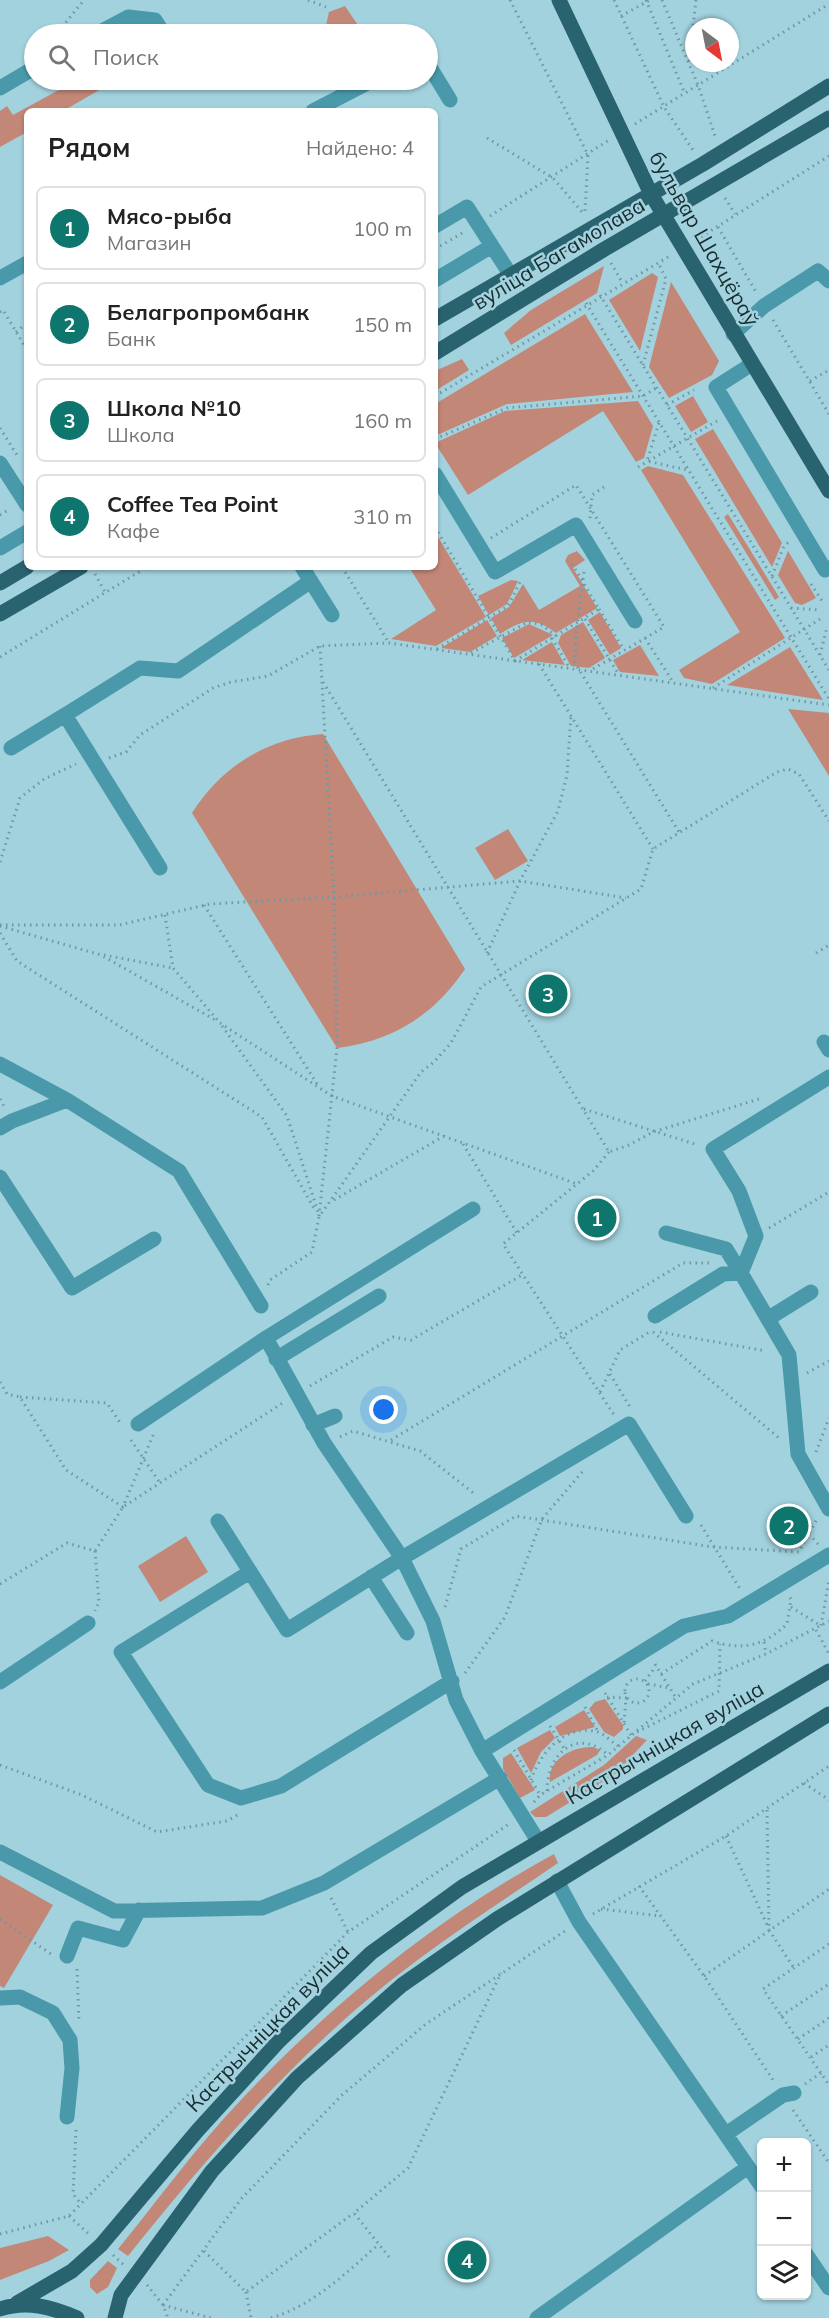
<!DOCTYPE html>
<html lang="ru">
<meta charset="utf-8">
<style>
:root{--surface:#fff;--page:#f6f6f6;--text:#222;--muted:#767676;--line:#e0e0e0;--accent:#0f766e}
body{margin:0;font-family:Mulish,sans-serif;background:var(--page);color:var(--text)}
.controls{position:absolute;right:18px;bottom:18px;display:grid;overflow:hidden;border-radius:9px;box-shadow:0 2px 4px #0004}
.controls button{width:54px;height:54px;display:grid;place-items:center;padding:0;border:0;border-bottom:2px solid var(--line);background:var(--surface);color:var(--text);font:30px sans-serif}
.compass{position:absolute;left:685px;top:18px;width:54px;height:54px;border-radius:50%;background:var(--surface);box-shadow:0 2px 4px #0004;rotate:148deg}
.you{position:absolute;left:384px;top:1410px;width:21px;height:21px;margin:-15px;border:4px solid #fff;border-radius:50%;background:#1a73e8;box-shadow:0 0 0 9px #1a73e833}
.badge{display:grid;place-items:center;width:39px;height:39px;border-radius:50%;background:var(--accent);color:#fff;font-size:20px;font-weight:700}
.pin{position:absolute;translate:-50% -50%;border:3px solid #fff;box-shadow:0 2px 6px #0006}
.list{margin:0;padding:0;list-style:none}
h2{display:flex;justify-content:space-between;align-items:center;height:78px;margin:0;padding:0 24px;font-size:26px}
h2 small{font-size:20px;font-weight:400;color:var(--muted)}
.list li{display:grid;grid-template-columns:39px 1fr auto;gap:18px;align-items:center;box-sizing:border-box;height:84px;margin:0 12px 12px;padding:0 12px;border:2px solid var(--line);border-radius:9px}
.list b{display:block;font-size:22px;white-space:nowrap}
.list p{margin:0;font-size:20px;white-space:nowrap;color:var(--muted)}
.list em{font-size:20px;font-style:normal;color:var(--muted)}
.icon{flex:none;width:33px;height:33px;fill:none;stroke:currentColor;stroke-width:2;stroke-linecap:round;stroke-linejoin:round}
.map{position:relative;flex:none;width:829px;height:2318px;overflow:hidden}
.search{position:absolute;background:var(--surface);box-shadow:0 2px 4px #0004;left:24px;top:24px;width:414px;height:66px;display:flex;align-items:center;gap:15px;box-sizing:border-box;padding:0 21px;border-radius:33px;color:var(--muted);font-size:22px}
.panel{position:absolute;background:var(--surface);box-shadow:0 2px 4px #0004;left:24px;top:108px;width:414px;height:462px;border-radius:9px}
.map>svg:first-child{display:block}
</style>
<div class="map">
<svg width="829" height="2318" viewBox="0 0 829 2318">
<rect width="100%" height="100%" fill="#a2d2de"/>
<path fill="#c38777" d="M345,6L364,34H324L329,12Z
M77,80H105L108,85L63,111H27V132L0,147V111L7,106L13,115Z
M604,266L597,293L511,345L504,333L531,310Z
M652,273L658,277L640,351L609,300Z
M671,282L719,361L712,375L669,398L649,367Z
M585,314L633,392L507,404L435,436V404Z
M462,359L469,370L435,391V371Z
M693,396L708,422L691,432L675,406Z
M638,401L653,426L644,458L636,462L603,411L468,495L435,443L505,411Z
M713,429L782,543L772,567L695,439Z
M648,466L683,475L785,638L712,684L684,678L679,670L740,632L641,470Z
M728,514L779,597L775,600L724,517Z
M435,532L486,617L436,646L391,639L436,610L409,567H435Z
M577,551L585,560L573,568L597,608L556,633C534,616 522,620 500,634L491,618L509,607L523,584L539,610L580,586L565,561L568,555Z
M788,551L816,598L802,605L795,603L778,575Z
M511,580L518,581L507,604L489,615L478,596Z
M600,612L621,648L610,655L588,620Z
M487,620L497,636L470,652L441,648Z
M583,622L605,658L589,668L571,666L558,643L561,635Z
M529,624L553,635L514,658L502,638Z
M552,642L565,665L522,660Z
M640,645L659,676L620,672L613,660Z
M790,647L823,700L727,685Z
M788,709L829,713V776Z
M323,734L465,969C434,1015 393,1041 337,1048L192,813C222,766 267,738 323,734Z
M508,829L528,861L495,880L475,848Z
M186,1536L208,1572L160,1602L138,1566Z
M605,1699L623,1725V1729L614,1737L604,1732L589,1709L595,1702Z
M584,1710L595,1727L560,1736L555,1727Z
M550,1730L555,1738L541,1752L531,1773L517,1748Z
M636,1736L647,1740L614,1775L546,1817H535L530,1812L604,1765Z
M593,1747L600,1750L597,1755L550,1782C547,1759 574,1746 593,1747Z
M511,1753L535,1790L520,1798L503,1769V1758Z
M554,1854L558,1863C513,1894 467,1923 423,1956C309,2039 216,2146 128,2256L118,2249C158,2200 196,2147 240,2101C330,2005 438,1917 554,1854Z
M0,1875L53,1905L4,1988L0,1986Z
M48,2236L69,2250L49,2261L0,2280V2248Z
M108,2261L117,2268L108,2287L97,2294L90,2287V2280Z"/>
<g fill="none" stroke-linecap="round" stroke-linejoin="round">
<path stroke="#7197a0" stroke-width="3" stroke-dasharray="1.5 4.5" stroke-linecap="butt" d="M308,0L326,7
M510,0L588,155L585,212
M614,0L664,107L693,150
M646,0L685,94
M662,0L698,85L715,136
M621,16L650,0
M62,27L84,0
M689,61L696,0
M172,80L221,83
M635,124L829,4
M487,138L553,178L583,213
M725,198L735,214
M490,216L609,140
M718,227L756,292
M696,240L829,156
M435,249L464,232
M611,263L622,282
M600,295L829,670
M586,303L829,699
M0,312L3,310L27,350
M773,320L829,414
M16,332L27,323
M643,365L666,279L658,262
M810,381L829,370
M435,396L670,256
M667,405L694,390
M659,423L647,461L688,470
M0,428L17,455
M435,439L507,408L643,396L656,388
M638,467L717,421
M0,515L10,509
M590,518L592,495L604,487
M435,527L515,661L599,609L571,562
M491,538L576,485L664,627L591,670
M342,567L389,643
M584,572L576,635L575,663L679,832
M95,574L105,592
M772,576L784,546L789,542
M811,584L824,604
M791,608L820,610
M599,609L624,650
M585,619L619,675
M552,638L570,669
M645,638L673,682
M437,649L508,606L520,582
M471,653L528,622L542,625L556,636
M820,655L827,627
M0,657L147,567
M539,664L653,849
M323,682L609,1152L629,1145L653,1132L762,1098
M713,688L820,619
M109,758L126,752L140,735L213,688L231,682L268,676L320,646L389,643L829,705
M0,862L20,798L44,779L76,764
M204,905L319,1087
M165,915L173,968L220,1023L332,1096L577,1184
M0,925H119L210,904L334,897L520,881L626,898
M0,926L101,955L217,1021
M0,933L17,961L262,1117L315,1210
M487,953L520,881L558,811L567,775L571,715
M816,953L829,945
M104,955L173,968
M222,1026L287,1116L319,1215
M0,1099L5,1108
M584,1109L698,1145
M463,1144L517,1233
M609,1152L593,1171L503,1244L614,1415
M334,1200L444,1136
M319,1216L337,1048L334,897L320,646
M769,1228L829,1192
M268,1285L270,1280L312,1252L319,1217L421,1072L434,1062L451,1043L481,987L641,889L653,849L777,772L788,769L799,774L829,821
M653,1332L779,1438
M660,1332L766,1351
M807,1373L829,1361
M610,1374L630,1407
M0,1382L7,1394L20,1397L66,1470L123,1507L154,1433
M310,1386L393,1337L411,1340L522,1275
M600,1392L620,1350L651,1331
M20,1397L107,1403L121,1424
M340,1437L353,1431L420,1451L476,1495
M131,1440L160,1483
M391,1440L683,1263H709
M816,1452L829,1418
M701,1525L740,1589L741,1588
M809,1534L818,1544
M95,1551L99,1602L95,1611
M0,1584L67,1543L95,1551L123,1507L284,1402
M445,1607L461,1549L516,1516L713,1547L799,1552L817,1519
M791,1607L821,1626L829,1580
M816,1630L829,1654
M764,1642L766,1654
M655,1664L676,1698
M465,1673L505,1617L542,1519L583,1471
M661,1674L712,1641C742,1651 764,1646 787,1624L791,1599L789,1596
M625 1691a12 12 0 1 1 24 0a12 12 0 1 1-24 0Z
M645,1681L656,1666
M648,1684L670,1688
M605,1693L631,1735
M607,1697L626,1698L624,1724
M585,1707L598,1732
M550,1726L565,1750
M637,1732L719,1691L720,1644
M514,1750L540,1795
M0,1765L82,1795L157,1832L227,1821L239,1814
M531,1780C540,1753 565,1723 598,1732C604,1734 612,1742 618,1746
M804,1783L829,1800
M547,1791C547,1755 576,1726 608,1755
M534,1802L540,1795L608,1755L693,1684L766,1654L829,1621
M767,1810L769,1930L794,1968
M726,1836L769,1929
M639,1886L704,1976L775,2083
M331,1898L348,1932
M601,1909L661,1916
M593,1914L726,1836L829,1766
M0,1919L51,1954
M829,1944L763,1989L829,2085
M77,1969L79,2022
M704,1976L829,1889
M781,2016L829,1984
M798,2039L829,2018
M811,2057L829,2045
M805,2084L821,2073
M793,2110L829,2163
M76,2130L73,2194L81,2204
M69,2216L90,2235
M0,2234L69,2216L348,1932L509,1824
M204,2251L246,2292L354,2213
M113,2255L124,2265
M389,2257L354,2213L408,2168L501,1973
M147,2285L163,2305L168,2318
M246,2292L251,2318
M163,2305L241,2199L342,2095L426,2024L565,1931
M163,2305L211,2318
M271,2318C314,2305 346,2273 379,2244"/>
<path stroke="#4999ab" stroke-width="15" d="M96,34L128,17L155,20L164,34
M428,64L450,100
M0,88L34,68
M313,111L373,80
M435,226L467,207L492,246
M0,278L27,263
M435,280L492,246L510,274
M733,334L764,306L818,271L829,281
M752,364L716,387L825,570L829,568
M0,463L27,505
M435,474L495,572L576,525L635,621
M0,548L27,532
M302,567L332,615
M11,748L65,715
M160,868L65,715L140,668L178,671L311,581
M824,1042L829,1050
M0,1064L67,1100L179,1171L261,1306
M0,1128L12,1121L67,1100
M0,1177L72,1288L154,1239
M666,1233L726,1249L741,1273
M741,1273L756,1236L739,1191L713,1149L829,1077
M655,1316L723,1274L741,1273L789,1355L798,1454L829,1509
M769,1318L811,1292
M266,1338L324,1443L402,1558L433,1621L456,1700L482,1751L538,1841
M276,1359L379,1296
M138,1424L266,1338L473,1209
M313,1425L335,1416
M218,1521L287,1630L402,1558L629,1424L686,1516
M250,1572L121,1652L208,1785L241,1798L281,1786L452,1681
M371,1577L407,1633
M0,1682L88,1623
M482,1751L684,1626L728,1616L829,1555
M0,1852L114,1911L262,1908L324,1883L500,1778
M557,1881L579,1922L762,2187
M67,1956L78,1928L123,1940L139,1910
M0,1998L20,1997L53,2013L70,2040L72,2068L67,2117
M726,2134L783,2095L794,2093
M806,2254L829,2288
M537,2318L748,2167"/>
<path stroke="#2a6370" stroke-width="15" d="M559,0L651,194L829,491
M435,319L703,164L829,86
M435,353L603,250L829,118
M0,583L27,567
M0,614L81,567
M17,2303L72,2271L101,2245L198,2130L279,2041L371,1953L462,1887L829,1671
M0,2309C27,2300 51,2307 77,2318
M115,2318L121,2295L212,2171L297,2078L402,1985L497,1919L829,1714"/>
</g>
<g text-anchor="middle" stroke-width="5" stroke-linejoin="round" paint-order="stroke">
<g font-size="21" fill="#192c30" stroke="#a2d2de">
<text transform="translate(704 239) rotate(60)" y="7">бульвар Шахцёраў</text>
<text transform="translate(559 254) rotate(-31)" y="7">вуліца Багамолава</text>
<text transform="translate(665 1743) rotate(-30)" y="7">Кастрычніцкая вуліца</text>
<text transform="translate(268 2028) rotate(-46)" y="7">Кастрычніцкая вуліца</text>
</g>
</g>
</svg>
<div class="controls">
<button>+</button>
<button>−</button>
<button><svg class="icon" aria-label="layers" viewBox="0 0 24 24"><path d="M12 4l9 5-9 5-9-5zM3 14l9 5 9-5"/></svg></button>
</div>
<svg class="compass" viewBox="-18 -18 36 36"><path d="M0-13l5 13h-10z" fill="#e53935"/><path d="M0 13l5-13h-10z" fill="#767676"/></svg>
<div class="you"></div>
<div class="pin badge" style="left:597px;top:1218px">1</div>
<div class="pin badge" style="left:789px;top:1526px">2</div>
<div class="pin badge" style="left:548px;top:994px">3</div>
<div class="pin badge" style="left:467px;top:2260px">4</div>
<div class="search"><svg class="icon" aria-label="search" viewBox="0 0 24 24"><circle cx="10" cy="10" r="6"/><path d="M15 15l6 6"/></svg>Поиск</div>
<section class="panel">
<h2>Рядом<small>Найдено: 4</small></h2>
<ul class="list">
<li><span class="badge">1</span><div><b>Мясо-рыба</b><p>Магазин</p></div><em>100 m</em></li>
<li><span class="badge">2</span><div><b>Белагропромбанк</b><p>Банк</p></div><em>150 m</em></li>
<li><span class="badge">3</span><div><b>Школа №10</b><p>Школа</p></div><em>160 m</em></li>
<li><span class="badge">4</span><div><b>Coffee Tea Point</b><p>Кафе</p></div><em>310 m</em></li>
</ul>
</section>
</div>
